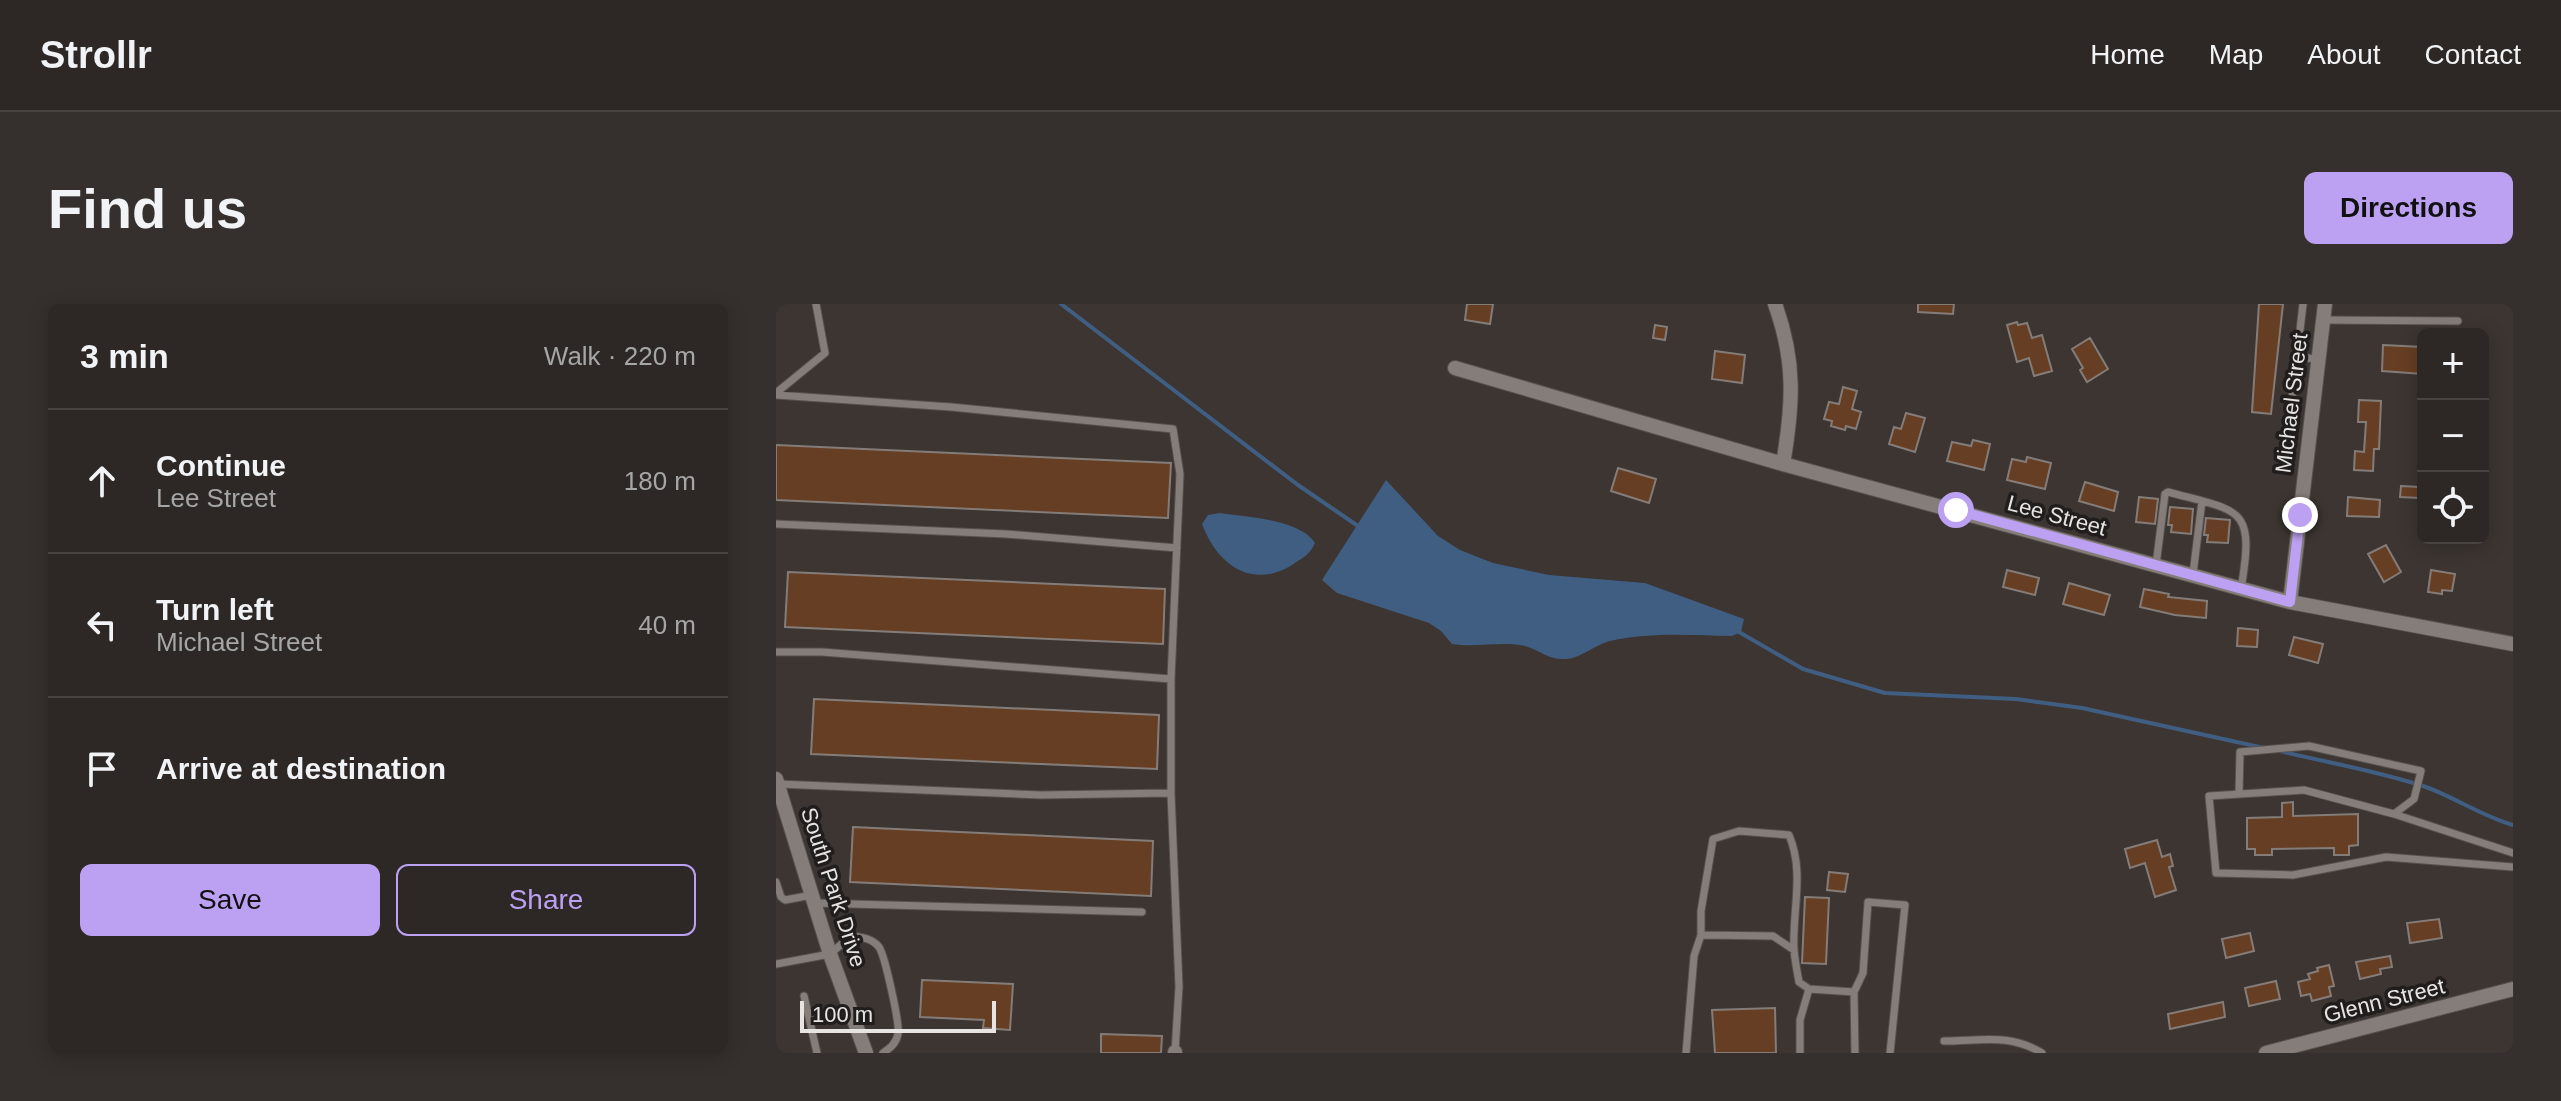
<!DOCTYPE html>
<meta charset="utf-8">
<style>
:root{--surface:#2d2825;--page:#35302d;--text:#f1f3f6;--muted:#a7a6a7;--line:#484442;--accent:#bca0f2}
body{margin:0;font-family:Helvetica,sans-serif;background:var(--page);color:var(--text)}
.controls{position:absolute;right:24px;top:24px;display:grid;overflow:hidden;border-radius:12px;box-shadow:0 4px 20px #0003}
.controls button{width:72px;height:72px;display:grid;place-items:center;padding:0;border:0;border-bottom:2px solid var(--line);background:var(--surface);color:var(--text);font:40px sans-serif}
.scale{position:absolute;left:24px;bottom:20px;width:196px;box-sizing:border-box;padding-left:8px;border:4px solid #e8e4e2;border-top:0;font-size:22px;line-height:28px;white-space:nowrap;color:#e8e4e2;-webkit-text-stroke:6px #201d1c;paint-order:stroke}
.stop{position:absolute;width:24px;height:24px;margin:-18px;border:6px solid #bca0f2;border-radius:50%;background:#fff}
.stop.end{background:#bca0f2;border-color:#fff;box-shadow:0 2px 8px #0008}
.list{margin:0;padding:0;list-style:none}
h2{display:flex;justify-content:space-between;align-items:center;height:104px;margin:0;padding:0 32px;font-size:34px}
h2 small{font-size:26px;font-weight:400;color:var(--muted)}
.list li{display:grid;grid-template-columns:52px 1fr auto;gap:24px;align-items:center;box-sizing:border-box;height:144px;padding:0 32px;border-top:2px solid var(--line)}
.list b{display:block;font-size:30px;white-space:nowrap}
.list p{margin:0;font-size:26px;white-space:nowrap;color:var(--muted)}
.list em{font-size:26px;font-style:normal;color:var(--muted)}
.actions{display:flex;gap:16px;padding:24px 32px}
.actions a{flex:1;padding:18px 0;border:2px solid var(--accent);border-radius:12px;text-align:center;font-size:28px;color:var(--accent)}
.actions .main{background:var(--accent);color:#111}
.icon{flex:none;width:44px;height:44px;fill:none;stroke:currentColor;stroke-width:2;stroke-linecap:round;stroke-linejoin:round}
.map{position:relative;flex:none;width:1737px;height:749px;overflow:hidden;border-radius:12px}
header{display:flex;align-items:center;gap:48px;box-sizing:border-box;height:112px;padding:0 40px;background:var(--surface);border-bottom:2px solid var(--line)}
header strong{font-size:38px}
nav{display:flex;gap:44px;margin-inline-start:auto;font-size:28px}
.intro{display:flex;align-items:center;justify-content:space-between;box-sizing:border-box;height:192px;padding:0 48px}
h1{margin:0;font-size:56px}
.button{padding:20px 36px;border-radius:12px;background:var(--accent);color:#111;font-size:28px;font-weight:700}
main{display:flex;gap:48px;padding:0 48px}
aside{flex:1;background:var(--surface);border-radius:12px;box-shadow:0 4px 20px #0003}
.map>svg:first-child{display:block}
</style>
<header>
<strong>Strollr</strong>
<nav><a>Home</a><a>Map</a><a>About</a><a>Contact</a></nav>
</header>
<div class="intro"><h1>Find us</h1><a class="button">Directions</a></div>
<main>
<aside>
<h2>3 min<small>Walk · 220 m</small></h2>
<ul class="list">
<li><svg class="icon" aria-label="ahead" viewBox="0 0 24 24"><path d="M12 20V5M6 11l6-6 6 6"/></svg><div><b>Continue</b><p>Lee Street</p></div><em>180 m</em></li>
<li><svg class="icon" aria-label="left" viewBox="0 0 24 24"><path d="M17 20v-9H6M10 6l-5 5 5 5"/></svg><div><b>Turn left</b><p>Michael Street</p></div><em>40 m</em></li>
<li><svg class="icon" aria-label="arrive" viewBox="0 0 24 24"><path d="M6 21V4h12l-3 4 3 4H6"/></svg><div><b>Arrive at destination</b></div></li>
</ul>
<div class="actions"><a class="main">Save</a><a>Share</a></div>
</aside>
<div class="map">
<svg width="1737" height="749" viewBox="0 0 1737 749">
<rect width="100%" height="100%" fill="#3c3531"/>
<path fill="#405e82" d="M610,176L662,232L684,246L717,259L773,271L869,279L968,315L965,328L956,332C916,331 873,328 834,337C818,341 804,355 789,355C772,356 764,346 749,342C726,337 700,344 676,340L665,327L653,319L561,289L546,276Z
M444,209C470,213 524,215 539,239C534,251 526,254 516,261C475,286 441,260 426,220L432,211Z"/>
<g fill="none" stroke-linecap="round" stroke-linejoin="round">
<path stroke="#405e82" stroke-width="4" d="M285,0L522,181L582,222
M963,328L1027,365L1109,389L1240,395L1306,404L1488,444
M1504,447C1553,459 1603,467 1650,483C1680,494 1706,512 1737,521"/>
</g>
<path fill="#663e23" stroke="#847c78" stroke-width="2" d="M691,0H717L714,20L689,16Z
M1142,0H1178L1177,10L1142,8Z
M1483,0H1507L1495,110L1476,108Z
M1241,18L1242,21L1251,19L1256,34L1266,31L1276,67L1258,72L1253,54L1241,58L1231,21Z
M879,21L891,23L889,36L877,34Z
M1314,34L1332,65L1311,78L1304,66L1307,64L1296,45Z
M1607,41L1647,43V70L1606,67Z
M939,47L969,51L966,79L936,75Z
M1067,83L1081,87L1076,105L1085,108L1080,125L1070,122L1069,126L1055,122L1056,117L1048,115L1053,98L1063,100Z
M1583,96L1605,97L1603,145H1598L1597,167L1578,166L1579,147L1588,148L1590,118H1582Z
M1130,109L1149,114L1139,148L1113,140L1118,123L1125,125Z
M1197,136L1214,140L1208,166L1171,157L1176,138L1195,142Z
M0,141L395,159L392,214L0,196Z
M1251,153L1275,159L1269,185L1231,176L1236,155L1250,158Z
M842,164L880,175L873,199L835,187Z
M1309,178L1342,188L1338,207L1303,197Z
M1625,182L1644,183V194L1624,193Z
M1363,193L1382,195L1379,220L1360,218Z
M1572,193L1604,196L1603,213L1571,212Z
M1394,203L1417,205L1415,230L1395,228L1396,221H1392Z
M1430,214L1454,216L1452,239L1431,238L1432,231H1428Z
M1610,241L1625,268L1608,278L1592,250Z
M1231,266L1263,274L1259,291L1227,283Z
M1655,266L1679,270L1676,287L1666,286V290L1652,288Z
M12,268L389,285L387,340L9,323Z
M1293,279L1334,291L1328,311L1287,300Z
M1368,285L1393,290L1392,293L1431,297L1430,314L1399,311L1364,303Z
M1462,324L1482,326L1481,343L1461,342Z
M1518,333L1547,340L1542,359L1513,351Z
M38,395L383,411L381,465L35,450Z
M1517,498V512L1582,510V541L1573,542V551H1558V544L1496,545V551H1479V545H1471V514L1506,513V499Z
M77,523L377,537L375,592L74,578Z
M1381,536L1386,553L1394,550L1397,562L1393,563L1400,586L1379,593L1369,559L1354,564L1349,545Z
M1053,568L1072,570L1069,588L1051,586Z
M1029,593L1053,594L1050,660L1026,659Z
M1663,615L1666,634L1634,639L1631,619Z
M1474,629L1478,647L1450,654L1446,635Z
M1614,652L1616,663L1604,665L1605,670L1584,675L1580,658Z
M1553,661L1558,682L1553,683L1555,692L1536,697L1534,690L1525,692L1522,678L1534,675L1532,670L1542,667L1541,664Z
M146,676L237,680L234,726L207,724L208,716L144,713Z
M1500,677L1504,695L1473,702L1469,684Z
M1447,698L1449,713L1394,725L1392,710Z
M999,704L1000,749H939L936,706Z
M325,730L386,732L385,749H325Z"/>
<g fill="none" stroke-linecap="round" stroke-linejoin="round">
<defs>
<path id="lane" d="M1547,16L1682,17
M1521,52L1527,0
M0,89L49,49L40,0
M0,91L175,103L397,125L404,170L395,375V489L265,491L2,480
M1514,112L1521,52L1543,56
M0,220L230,230L401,244
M1380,261L1389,190L1392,188C1466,208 1479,202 1465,285
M1417,270L1426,197
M0,348H46L395,375
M395,489L403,683L399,748
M1463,490L1464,448L1533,442L1645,467L1638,495L1618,510
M1737,549L1618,510L1528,486L1433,492L1440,569L1517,571L1610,553L1737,563
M0,578L5,593L9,596L36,591
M38,599L366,608
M1018,646L997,632L925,631V607L937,535L963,527L1013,531C1029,569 1016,606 1018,646C1019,657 1021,667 1023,678L1033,685L1078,688L1087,669L1092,598L1129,601L1114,749
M0,660L54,650L75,632C85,633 96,634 103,643C109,652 124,720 122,730C120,740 114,744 107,749
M1078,688L1079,749
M28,692L41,749
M1168,737C1205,737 1233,729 1266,749
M910,749L918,652L925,631
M1024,749V716L1033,685"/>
<path id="street" d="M999,0C1020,58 1017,101 1007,160
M679,64L1007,160L1514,298L1737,340
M1514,298L1549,0
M0,475L54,650L90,749
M399,749V748
M1490,749L1737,685"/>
</defs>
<use href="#lane" stroke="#56514d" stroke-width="9"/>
<use href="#street" stroke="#56514d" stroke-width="16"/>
<use href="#lane" stroke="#857d79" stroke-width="7"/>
<use href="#street" stroke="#857d79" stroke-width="14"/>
</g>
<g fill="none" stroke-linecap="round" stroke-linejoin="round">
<path stroke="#bca0f2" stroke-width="10" d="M1180,206L1514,298L1524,211"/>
</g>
<g text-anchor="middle" stroke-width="7" stroke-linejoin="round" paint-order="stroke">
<g font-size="22" fill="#e8e4e2" stroke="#201d1c">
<text transform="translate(1515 99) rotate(-83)" y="8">Michael Street</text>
<text transform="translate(1281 211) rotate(15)" y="8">Lee Street</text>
<text transform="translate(58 583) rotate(72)" y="8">South Park Drive</text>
<text transform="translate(1608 696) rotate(-14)" y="8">Glenn Street</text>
</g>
</g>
</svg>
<div class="controls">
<button>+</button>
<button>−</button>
<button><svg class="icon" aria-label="locate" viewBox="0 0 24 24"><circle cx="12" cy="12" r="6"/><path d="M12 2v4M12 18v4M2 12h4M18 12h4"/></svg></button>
</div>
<div class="scale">100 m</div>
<div class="stop" style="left:1180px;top:206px"></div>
<div class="stop end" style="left:1524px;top:211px"></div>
</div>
</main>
